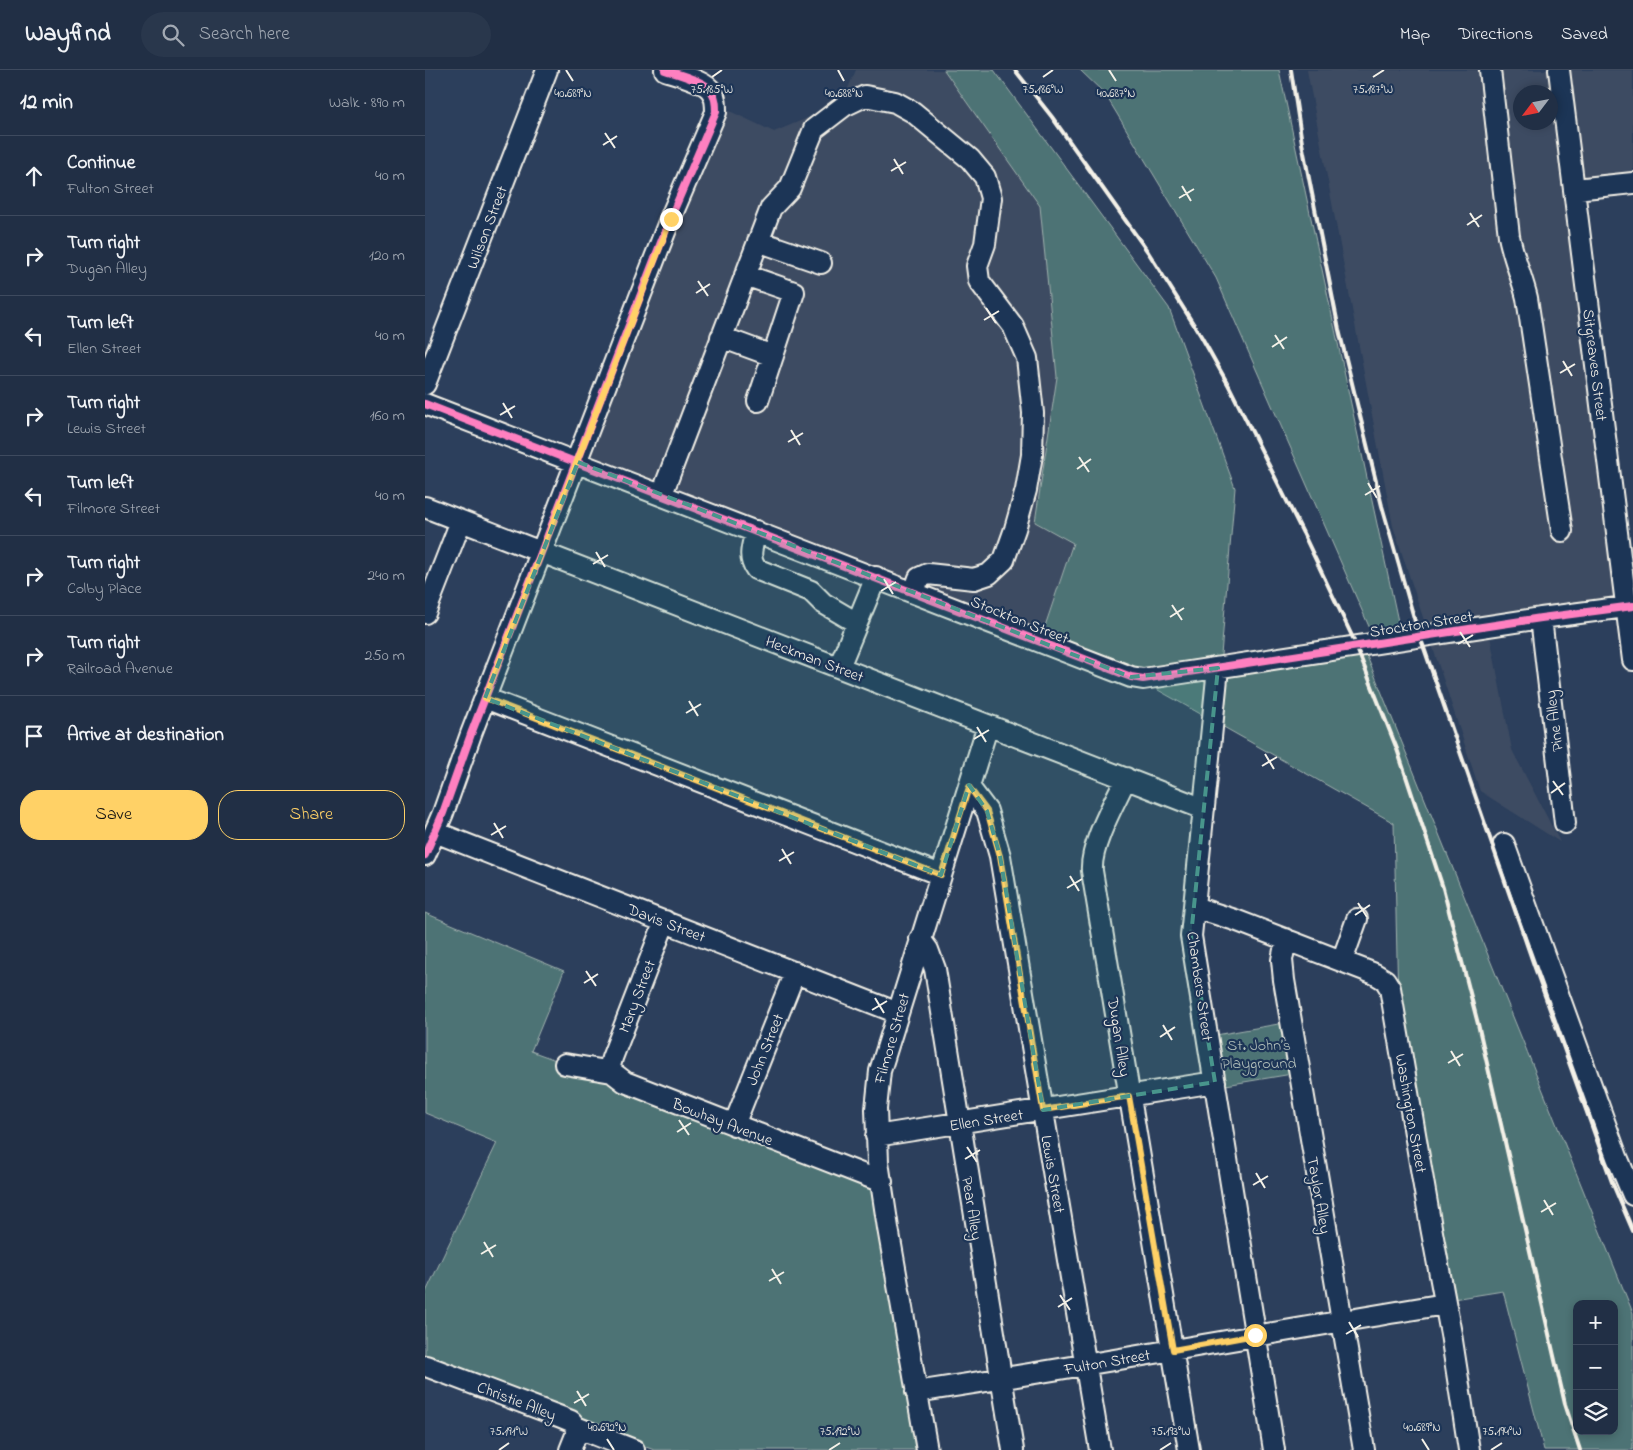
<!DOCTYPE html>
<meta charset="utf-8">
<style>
:root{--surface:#212f45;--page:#29374c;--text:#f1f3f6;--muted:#a2a9b3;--line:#3e4a5e;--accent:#ffd166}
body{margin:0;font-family:"Indie Flower",sans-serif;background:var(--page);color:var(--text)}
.controls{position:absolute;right:15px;bottom:15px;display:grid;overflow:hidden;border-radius:10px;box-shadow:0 2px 8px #0003}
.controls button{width:45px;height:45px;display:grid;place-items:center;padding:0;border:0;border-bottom:1px solid var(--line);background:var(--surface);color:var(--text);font:25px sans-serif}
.compass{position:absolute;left:1088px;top:15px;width:45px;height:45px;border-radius:50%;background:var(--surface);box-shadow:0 2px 8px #0003;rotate:238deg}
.stop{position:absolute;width:15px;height:15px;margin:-11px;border:4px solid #ffd166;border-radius:50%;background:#fff}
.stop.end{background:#ffd166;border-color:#fff;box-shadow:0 1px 5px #0008}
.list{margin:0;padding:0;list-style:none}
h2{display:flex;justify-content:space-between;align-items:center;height:65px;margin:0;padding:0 20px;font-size:21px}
h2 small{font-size:16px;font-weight:400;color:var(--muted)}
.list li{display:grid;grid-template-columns:32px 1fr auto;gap:15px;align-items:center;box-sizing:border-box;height:80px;padding:0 20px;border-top:1px solid var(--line)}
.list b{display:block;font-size:19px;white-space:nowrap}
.list p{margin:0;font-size:16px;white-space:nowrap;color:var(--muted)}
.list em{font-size:16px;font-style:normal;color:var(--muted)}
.actions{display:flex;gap:10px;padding:15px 20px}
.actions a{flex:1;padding:11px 0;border:1px solid var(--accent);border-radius:20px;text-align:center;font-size:18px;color:var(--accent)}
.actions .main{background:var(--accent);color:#111}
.icon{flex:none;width:28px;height:28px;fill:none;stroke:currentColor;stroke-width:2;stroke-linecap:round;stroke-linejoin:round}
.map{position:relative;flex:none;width:1208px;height:1380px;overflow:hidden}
header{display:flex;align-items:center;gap:30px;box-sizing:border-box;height:70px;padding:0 25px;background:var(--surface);border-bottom:1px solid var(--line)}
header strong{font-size:24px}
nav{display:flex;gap:28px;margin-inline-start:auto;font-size:18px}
.search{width:350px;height:45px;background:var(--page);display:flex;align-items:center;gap:12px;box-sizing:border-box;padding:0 18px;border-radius:28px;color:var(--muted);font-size:19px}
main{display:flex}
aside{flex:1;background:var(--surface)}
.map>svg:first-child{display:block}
</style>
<header>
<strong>Wayfind</strong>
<div class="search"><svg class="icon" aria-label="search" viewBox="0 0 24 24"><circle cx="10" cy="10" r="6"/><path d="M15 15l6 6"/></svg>Search here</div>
<nav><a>Map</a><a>Directions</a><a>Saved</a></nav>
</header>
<main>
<aside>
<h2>12 min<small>Walk · 890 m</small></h2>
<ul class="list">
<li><svg class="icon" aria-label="ahead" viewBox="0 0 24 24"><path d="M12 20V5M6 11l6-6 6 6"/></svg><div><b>Continue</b><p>Fulton Street</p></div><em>40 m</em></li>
<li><svg class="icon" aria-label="right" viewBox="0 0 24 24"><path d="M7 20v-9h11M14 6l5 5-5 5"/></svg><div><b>Turn right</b><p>Dugan Alley</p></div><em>120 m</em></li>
<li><svg class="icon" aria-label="left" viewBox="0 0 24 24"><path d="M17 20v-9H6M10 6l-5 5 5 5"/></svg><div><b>Turn left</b><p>Ellen Street</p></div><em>40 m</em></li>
<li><svg class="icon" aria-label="right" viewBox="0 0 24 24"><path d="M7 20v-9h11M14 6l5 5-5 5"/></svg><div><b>Turn right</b><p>Lewis Street</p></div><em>160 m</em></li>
<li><svg class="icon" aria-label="left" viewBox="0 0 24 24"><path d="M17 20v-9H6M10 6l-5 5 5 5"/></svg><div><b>Turn left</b><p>Filmore Street</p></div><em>40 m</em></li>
<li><svg class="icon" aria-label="right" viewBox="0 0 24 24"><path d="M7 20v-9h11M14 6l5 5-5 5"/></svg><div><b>Turn right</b><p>Colby Place</p></div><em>240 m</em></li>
<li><svg class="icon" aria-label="right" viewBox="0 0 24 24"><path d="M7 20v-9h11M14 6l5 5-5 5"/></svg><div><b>Turn right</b><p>Railroad Avenue</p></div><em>250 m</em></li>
<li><svg class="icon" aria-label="arrive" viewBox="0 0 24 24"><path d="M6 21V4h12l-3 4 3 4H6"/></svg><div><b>Arrive at destination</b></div></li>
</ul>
<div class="actions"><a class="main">Save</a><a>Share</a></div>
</aside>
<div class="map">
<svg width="1208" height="1380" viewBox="0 0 1208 1380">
<rect width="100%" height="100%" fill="#2c3f5c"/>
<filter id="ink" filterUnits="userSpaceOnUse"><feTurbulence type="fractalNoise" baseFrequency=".02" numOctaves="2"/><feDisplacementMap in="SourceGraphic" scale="10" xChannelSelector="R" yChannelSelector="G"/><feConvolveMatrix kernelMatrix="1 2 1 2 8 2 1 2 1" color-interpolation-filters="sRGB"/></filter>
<g filter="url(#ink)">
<path fill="#3e4c62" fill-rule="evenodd" d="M431,0H519L615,136L632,307L610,452L648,473L617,565L165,386L296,37L349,62L416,34Z
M882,0H1208V111L1153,117L1208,536L1063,556L1087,680L1135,772L1055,721L968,456ZM1096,22H1126V52H1096Z"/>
<path fill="#4e7375" stroke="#a1b2ae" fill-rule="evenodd" d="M519,0H569L744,238L810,418L795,597L937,574L1208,1243V1380H1119L1078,1221L1022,1230L973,933L969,753L717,611L617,565L648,473L610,452L632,307L615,136ZM1152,1234H1189V1361H1152Z
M655,0H854L974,556L946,561L791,208L680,24Z
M0,843L139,901L106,981L452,1107L500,1380H229L0,1292V1224L72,1073L0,1043Z
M859,953L867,1004L801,1015L791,965Z"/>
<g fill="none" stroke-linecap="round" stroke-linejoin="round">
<defs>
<path id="minor" d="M1065,0L1084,166C1088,187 1097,207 1102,228L1137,461
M1134,0L1208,590
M1150,119L1208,113
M333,171L396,193
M320,205L369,222L333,331
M296,267L348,286
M0,314L122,0
M0,334L706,607L718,609L1116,548L1208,536
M237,424L346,138L365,118L389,59L419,36L440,26L470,32L488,42L545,89L560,107L566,128L560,174L552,196L554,211L588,256L602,288L608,343L607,385L601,420L590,459L579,490L564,504L549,509L503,504L494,508L489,522
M0,437L779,739
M331,461C328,474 322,487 331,499L386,521L398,533L432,553
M0,543L36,451
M1116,548L1140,753
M414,597L451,507
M793,598L766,866L849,1380
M60,628L516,805
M701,708C690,732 665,775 667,801L764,1380
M544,717L562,741L575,786L675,1380
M10,762L473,943
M1079,774L1192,1087L1208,1125
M0,785L18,743L46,664L245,149L291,42C291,35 291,28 287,22C281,11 252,4 240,0
M769,837L810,850L950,904L960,910L965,918L1006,1157L1026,1264L1044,1380
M495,869L503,880L510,899L588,1380
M861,869L857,890L859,910L939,1380
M917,891L932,849
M140,994L187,1002L200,1012L457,1112
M187,1002L185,996L187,988L240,851
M309,1055L370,902
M451,1066L790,1012
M1,1296L136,1347L146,1351L151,1357L209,1380
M491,1322C668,1295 844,1263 1020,1234
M145,1380L151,1365V1357
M502,1380L463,1158L453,1092L451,1039L455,1001L563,655"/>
</defs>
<use href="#minor" stroke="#f4f1e8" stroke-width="24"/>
<use href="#minor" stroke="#1d3557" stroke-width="20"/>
<path stroke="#f4f1e8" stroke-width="4" d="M590,0L627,47L723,182L776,266L804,316L878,463L927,566L972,679L1018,818L1053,954L1140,1334L1155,1380
M866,0L877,73L914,260L957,436L991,555L1109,895L1187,1112L1208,1161"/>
<defs>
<path id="cycleway" d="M0,334L706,607L718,609L1116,548L1208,536
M0,785L18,743L46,664L245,149L291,42C291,35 291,28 287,22C281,11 252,4 240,0"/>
</defs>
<use href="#cycleway" stroke="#1d3557" stroke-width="11"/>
<use href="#cycleway" stroke="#ff80c0" stroke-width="8"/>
</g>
</g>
<g fill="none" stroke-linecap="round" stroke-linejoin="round" filter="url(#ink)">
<path stroke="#ffd166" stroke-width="6" d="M246,149L60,628L516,805L544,717L562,741L575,786L618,1040L704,1026L748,1280L830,1265"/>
</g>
<path fill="#48958c" fill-opacity="0.2" stroke="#48958c" stroke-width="4" stroke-dasharray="10 6" stroke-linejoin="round" d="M153,392L706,607L793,598L766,866L790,1012L618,1040L575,786L562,741L544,715L516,805L60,628Z"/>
<path fill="none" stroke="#f4f1e8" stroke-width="2" d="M141,0L148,11M413,0L419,11M684,0L691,11M287,7L297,0M618,7L628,0M948,7L959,0M180,63L190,78M178,75L192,66M469,89L478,104M466,101L481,92M757,116L766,131M754,128L769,119M1045,143L1054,157M1042,155L1057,145M273,211L283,226M271,223L285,214M561,238L571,253M559,250L574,241M850,265L859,279M847,277L862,267M1138,291L1147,306M1135,303L1150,294M78,333L87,348M75,345L90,336M366,360L375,375M363,372L378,363M654,387L664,402M652,399L666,389M943,413L952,428M940,425L955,416M171,482L180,497M168,494L183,485M459,509L468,524M456,521L471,512M747,535L757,550M745,547L759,538M1035,562L1045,577M1033,574L1048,565M264,631L273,646M261,643L276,634M552,657L561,672M549,669L564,660M840,684L849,699M837,696L852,687M1128,711L1138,725M1126,723L1140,713M69,753L78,768M66,765L81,756M357,779L366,794M354,791L369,782M645,806L654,821M642,818L657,809M933,833L942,847M930,845L945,835M161,901L171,916M159,913L173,904M450,928L459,943M447,940L462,931M738,955L747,970M735,967L750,957M1026,981L1035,996M1023,993L1038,984M254,1050L264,1065M252,1062L266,1053M542,1077L552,1092M540,1089L555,1080M831,1103L840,1118M828,1115L843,1106M1119,1130L1128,1145M1116,1142L1131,1133M59,1172L68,1187M56,1184L71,1175M347,1199L356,1214M344,1211L359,1202M635,1225L645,1240M633,1237L647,1228M924,1252L933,1267M921,1264L936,1255M152,1321L161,1336M149,1333L164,1324M182,1369L189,1380M997,1369L1004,1380M74,1380L84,1373M404,1380L415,1373M735,1380L746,1373M1066,1380L1077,1373"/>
<g text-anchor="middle" stroke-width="4.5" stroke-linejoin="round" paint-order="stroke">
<g font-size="16" fill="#f4f1e8" stroke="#1d3557">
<text transform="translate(61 157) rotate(-69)" y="6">Wilson Street</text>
<text transform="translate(1171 295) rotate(83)" y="6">Sitgreaves Street</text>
<text transform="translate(595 549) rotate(22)" y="6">Stockton Street</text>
<text transform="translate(996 553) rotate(-9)" y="6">Stockton Street</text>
<text transform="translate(390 588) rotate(21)" y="6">Heckman Street</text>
<text transform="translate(1128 651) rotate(-97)" y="6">Pine Alley</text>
<text transform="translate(242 852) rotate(21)" y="6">Davis Street</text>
<text transform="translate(776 916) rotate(82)" y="6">Chambers Street</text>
<text transform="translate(211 926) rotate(-69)" y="6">Mary Street</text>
<text transform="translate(695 967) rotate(81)" y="6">Dugan Alley</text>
<text transform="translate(466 968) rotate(-74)" y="6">Filmore Street</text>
<text transform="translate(339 979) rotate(-68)" y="6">John Street</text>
<text transform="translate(987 1043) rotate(80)" y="6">Washington Street</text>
<text transform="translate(561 1049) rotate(-9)" y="6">Ellen Street</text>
<text transform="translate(298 1051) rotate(21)" y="6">Bowhay Avenue</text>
<text transform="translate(629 1104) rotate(80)" y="6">Lewis Street</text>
<text transform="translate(895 1125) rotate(80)" y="6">Taylor Alley</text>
<text transform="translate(548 1138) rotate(81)" y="6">Pear Alley</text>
<text transform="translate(682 1291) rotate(-10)" y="6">Fulton Street</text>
<text transform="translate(92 1330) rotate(21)" y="6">Christie Alley</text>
</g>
<g font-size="16" fill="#b2bfba" stroke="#1d3557">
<text x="834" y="980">St. John’s<tspan x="834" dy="18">Playground</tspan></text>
</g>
</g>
<g font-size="12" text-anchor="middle" fill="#f4f1e8" stroke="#1d3557" stroke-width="4.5" stroke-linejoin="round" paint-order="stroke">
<text x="287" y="23">75.185°W</text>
<text x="618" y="23">75.186°W</text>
<text x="948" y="23">75.187°W</text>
<text x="691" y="27">40.687°N</text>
<text x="148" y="27">40.689°N</text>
<text x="419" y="27">40.688°N</text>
<text x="182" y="1361">40.692°N</text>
<text x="997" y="1361">40.689°N</text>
<text x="84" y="1365">75.191°W</text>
<text x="415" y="1365">75.192°W</text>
<text x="746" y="1365">75.193°W</text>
<text x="1077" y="1365">75.194°W</text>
</g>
</svg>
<div class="controls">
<button>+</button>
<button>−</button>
<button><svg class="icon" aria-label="layers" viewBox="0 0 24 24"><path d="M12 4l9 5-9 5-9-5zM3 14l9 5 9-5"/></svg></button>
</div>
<svg class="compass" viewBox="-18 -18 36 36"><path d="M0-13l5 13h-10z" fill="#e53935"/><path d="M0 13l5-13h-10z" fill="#a2a9b3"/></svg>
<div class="stop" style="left:830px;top:1265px"></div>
<div class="stop end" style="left:246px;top:149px"></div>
</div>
</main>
